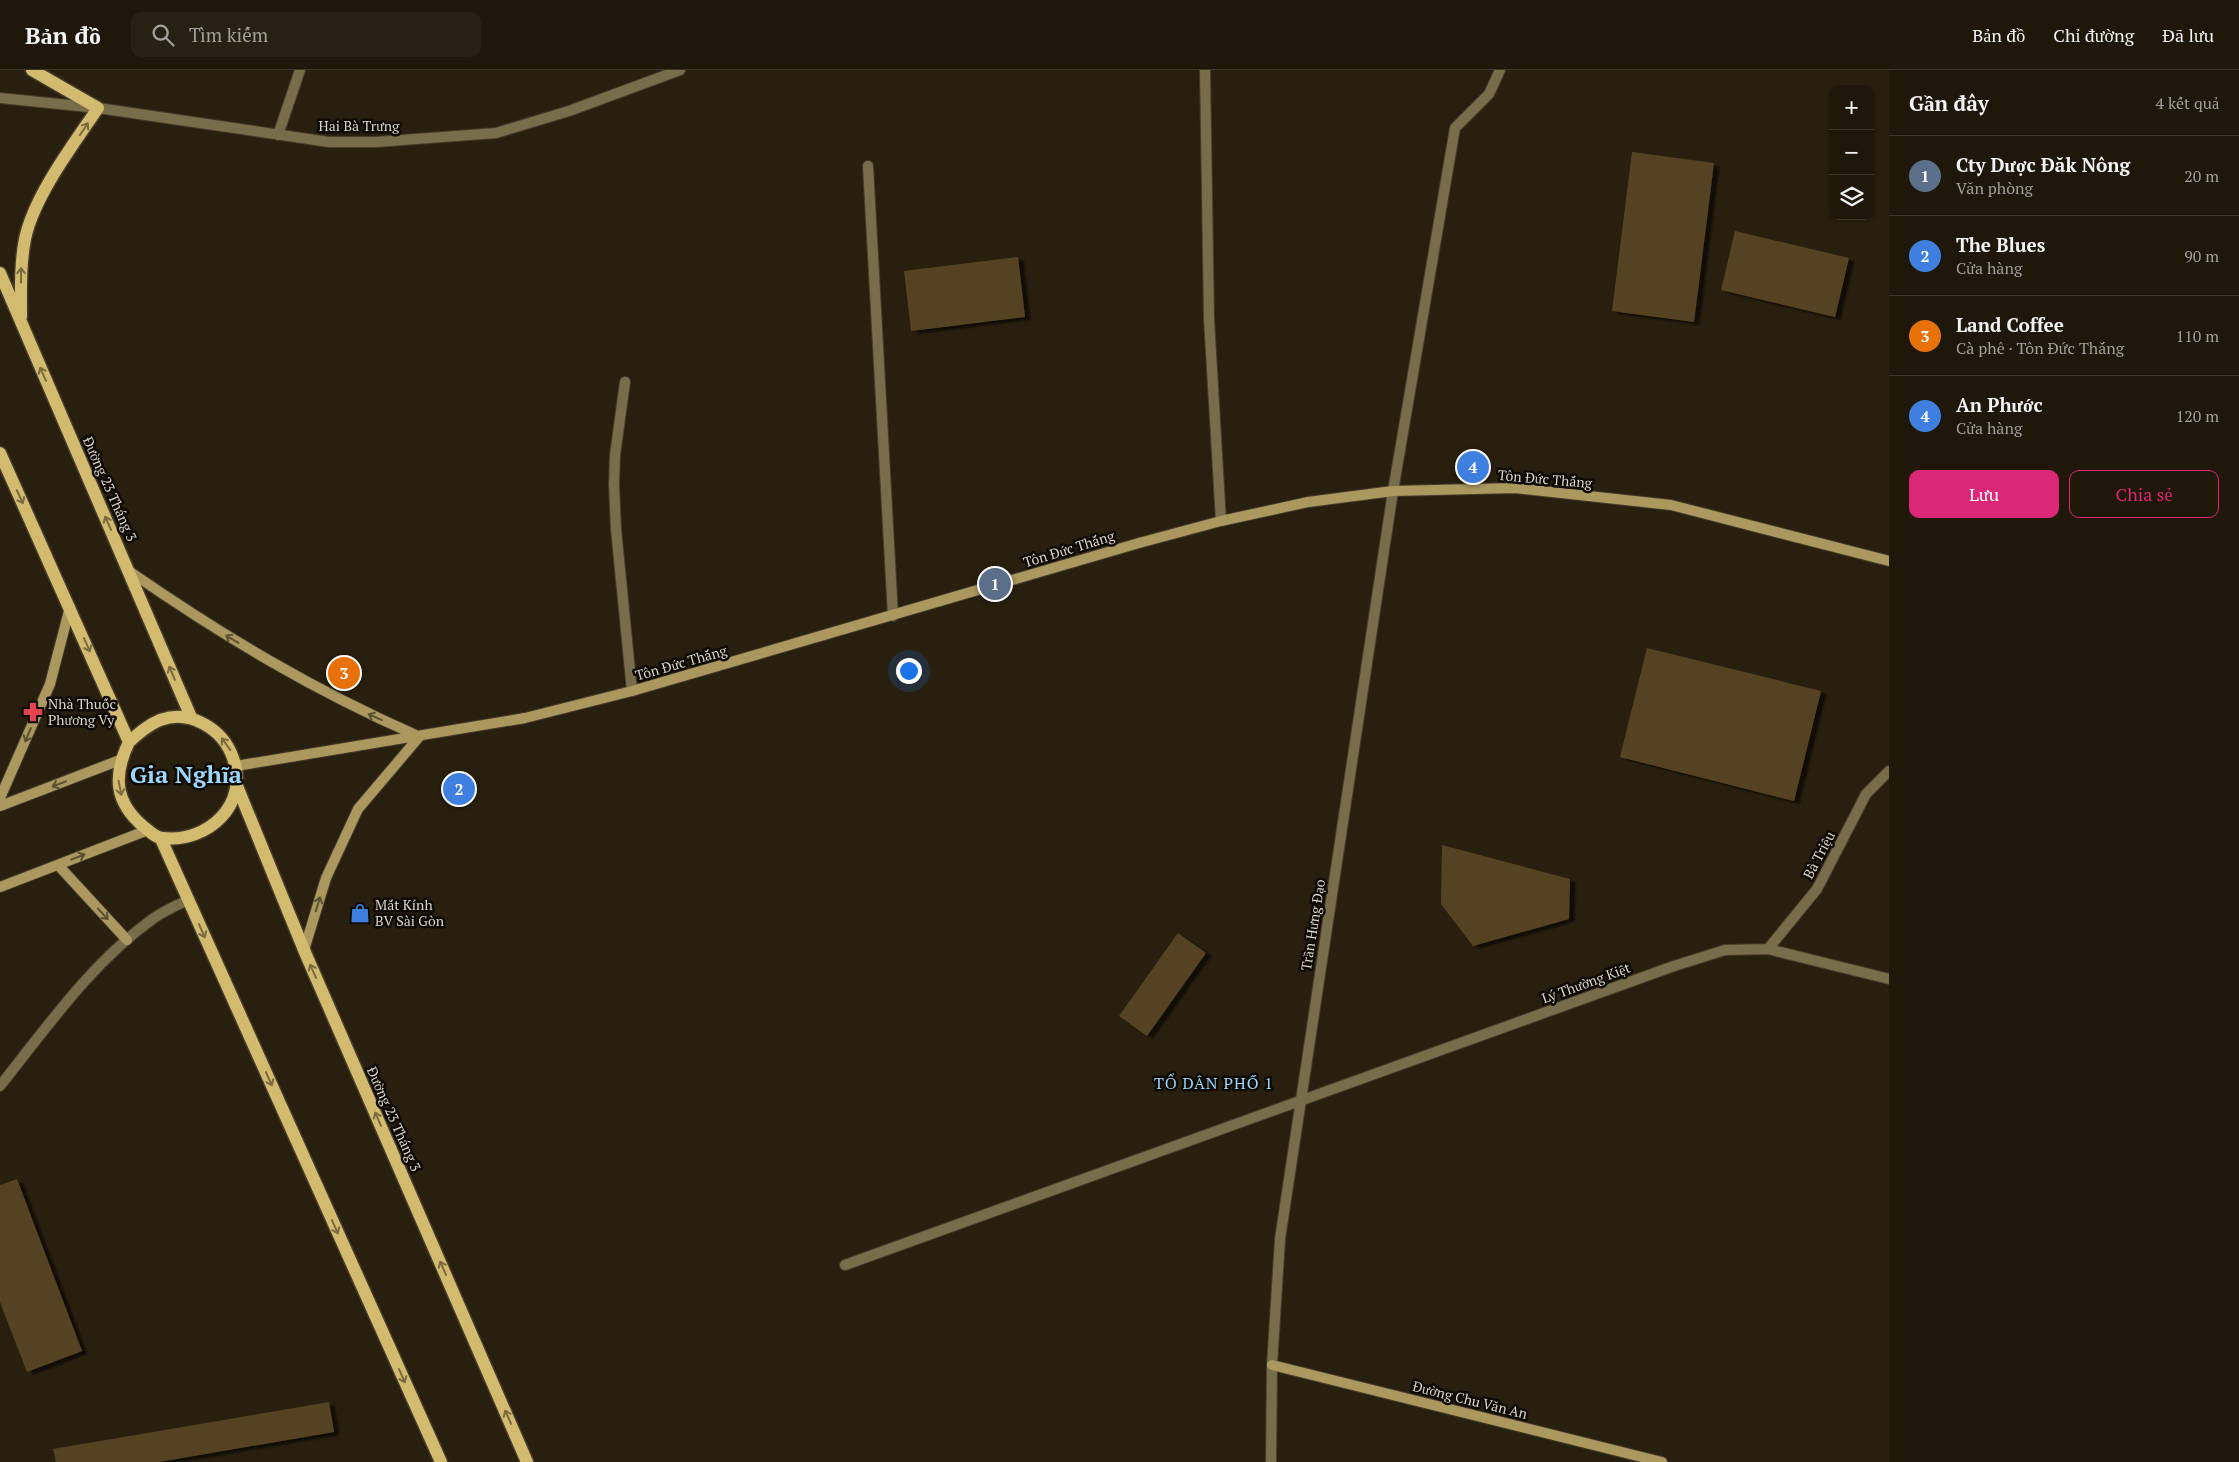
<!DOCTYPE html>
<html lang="vi">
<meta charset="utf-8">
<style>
:root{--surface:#1f170a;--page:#272013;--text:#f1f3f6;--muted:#a19f9c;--line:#3c362b;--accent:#db2777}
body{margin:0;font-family:"PT Serif",serif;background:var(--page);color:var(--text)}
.controls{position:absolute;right:15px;top:15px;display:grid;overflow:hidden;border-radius:10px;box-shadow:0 1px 4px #0004}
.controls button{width:45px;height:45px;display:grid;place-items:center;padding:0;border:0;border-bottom:1px solid var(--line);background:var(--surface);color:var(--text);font:25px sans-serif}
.you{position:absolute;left:908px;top:600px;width:18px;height:18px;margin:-12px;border:4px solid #fff;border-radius:50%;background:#1a73e8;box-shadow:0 0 0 8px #1a73e833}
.badge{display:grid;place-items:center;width:32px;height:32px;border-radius:50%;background:var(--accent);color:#fff;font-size:16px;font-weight:700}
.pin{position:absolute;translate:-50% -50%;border:2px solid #fff;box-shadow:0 1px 5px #0006}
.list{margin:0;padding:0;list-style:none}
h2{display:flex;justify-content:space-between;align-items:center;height:65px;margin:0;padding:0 20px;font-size:21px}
h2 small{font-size:16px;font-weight:400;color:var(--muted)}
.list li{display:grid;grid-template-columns:32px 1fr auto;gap:15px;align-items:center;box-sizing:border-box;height:80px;padding:0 20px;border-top:1px solid var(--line)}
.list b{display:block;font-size:19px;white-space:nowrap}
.list p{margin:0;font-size:16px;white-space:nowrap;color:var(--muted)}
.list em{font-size:16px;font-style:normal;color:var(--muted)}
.actions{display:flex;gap:10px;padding:15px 20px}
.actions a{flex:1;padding:11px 0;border:1px solid var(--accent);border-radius:10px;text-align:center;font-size:18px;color:var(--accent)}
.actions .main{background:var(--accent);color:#fff}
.icon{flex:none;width:28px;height:28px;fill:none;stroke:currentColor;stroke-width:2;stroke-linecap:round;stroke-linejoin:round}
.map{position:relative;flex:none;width:1889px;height:1392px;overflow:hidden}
header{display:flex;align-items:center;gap:30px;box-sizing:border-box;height:70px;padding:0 25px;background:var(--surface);border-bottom:1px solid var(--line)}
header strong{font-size:24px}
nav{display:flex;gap:28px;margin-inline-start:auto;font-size:18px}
.search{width:350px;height:45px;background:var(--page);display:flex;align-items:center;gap:12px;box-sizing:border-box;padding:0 18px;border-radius:10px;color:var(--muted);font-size:19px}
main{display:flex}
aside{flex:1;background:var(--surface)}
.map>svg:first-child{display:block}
</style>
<header>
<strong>Bản đồ</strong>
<div class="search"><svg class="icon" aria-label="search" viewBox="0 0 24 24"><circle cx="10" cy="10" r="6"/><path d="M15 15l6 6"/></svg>Tìm kiếm</div>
<nav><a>Bản đồ</a><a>Chỉ đường</a><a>Đã lưu</a></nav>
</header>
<main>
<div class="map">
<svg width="1889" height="1392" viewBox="0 0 1889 1392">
<defs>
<filter id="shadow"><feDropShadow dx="5.5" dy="3" stdDeviation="1" flood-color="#0009"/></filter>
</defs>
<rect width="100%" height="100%" fill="#291f0e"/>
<path fill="#554321" filter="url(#shadow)" d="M1632,82L1714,93L1694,252L1612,241Z
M1735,161L1849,188L1835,247L1721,220Z
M1018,187L1025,247L911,261L904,201Z
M1647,578L1821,621L1794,731L1620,687Z
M1442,775L1570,809L1569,849L1473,876L1441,834Z
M1178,863L1206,883L1147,966L1119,946Z
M17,1109L82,1281L27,1302L0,1232V1115Z
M329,1332L334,1362L159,1392H56L53,1379Z"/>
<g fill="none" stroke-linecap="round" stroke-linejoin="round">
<defs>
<path id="service" d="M1205,0L1209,249L1221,451
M868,96L893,546
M1393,421L1455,58L1489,24L1500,0"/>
<path id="minor" d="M278,65L300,0
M625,312L615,385L614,415L616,459L632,621
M1768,879L1817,819L1866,724L1889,701
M0,1016C47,957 92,892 154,848C164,841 177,835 188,830
M845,1195L1674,896L1725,880L1768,879L1889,909
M1272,1295L1280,1169L1393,421"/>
<path id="tertiary" d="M0,28L98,38L329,72H376L496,63L569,41L680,0
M1271,1392L1272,1295"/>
<path id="secondary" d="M129,501C223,566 313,620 418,666
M236,696L525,648L632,621L1139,473L1221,451L1308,432L1393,421L1515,418L1671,435L1889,491
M0,728L50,614L70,537
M0,736L120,690
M58,795L127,870
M0,817L148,760
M304,880L326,808L358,739L419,667
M1272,1295L1662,1392"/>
<path id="primary" d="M0,203L191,647
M21,247C21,221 20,195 25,169C34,126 73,75 98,38L32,0
M0,383L129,672C113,705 114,732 144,757C149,761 156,768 163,768C208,773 250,734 233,688C223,659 190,639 160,650C148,655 139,663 129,672
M237,716L304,880L527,1392
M161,769L441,1392"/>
</defs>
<use href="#service" stroke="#453c2c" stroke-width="12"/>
<use href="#minor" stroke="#453c2c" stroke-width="12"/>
<use href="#tertiary" stroke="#453c2c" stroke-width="12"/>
<use href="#secondary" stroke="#453c2c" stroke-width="12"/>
<use href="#primary" stroke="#453c2c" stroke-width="15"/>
<use href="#service" stroke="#786d4a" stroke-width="10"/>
<use href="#minor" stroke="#786d4a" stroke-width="10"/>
<use href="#tertiary" stroke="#786d4a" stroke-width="10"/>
<use href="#secondary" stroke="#ab985f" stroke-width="10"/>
<use href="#primary" stroke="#d2ba6f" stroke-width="12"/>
</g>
<defs><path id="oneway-shaft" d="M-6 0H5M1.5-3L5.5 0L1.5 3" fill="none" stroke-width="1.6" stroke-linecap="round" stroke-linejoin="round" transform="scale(1.25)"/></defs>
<g stroke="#7a6b3f">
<use href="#oneway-shaft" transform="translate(84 59) rotate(-56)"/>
<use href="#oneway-shaft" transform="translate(21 205) rotate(-90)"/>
<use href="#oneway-shaft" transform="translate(43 304) rotate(-114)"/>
<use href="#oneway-shaft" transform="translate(20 427) rotate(65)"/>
<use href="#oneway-shaft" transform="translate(108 453) rotate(-114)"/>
<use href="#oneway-shaft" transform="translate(87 575) rotate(66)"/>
<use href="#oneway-shaft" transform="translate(172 603) rotate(-113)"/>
<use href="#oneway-shaft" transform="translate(226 674) rotate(-126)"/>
<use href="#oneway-shaft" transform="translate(120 718) rotate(79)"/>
<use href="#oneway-shaft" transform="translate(202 861) rotate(66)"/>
<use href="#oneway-shaft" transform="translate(313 901) rotate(-114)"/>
<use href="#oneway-shaft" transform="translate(269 1009) rotate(66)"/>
<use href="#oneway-shaft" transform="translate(378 1049) rotate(-114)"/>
<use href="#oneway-shaft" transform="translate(335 1157) rotate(66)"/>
<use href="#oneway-shaft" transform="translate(443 1198) rotate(-114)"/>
<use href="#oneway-shaft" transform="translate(402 1306) rotate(66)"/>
<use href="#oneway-shaft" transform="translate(508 1347) rotate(-114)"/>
</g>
<g stroke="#5c5132">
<use href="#oneway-shaft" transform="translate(232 569) rotate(-149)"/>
<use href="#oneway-shaft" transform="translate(375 647) rotate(-156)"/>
<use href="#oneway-shaft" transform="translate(28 665) rotate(113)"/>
<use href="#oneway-shaft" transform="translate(59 714) rotate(159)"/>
<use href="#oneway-shaft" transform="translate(78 787) rotate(-21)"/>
<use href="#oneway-shaft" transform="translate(318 834) rotate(-73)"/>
<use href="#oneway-shaft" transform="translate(103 844) rotate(47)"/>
</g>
<defs>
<symbol id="pharmacy-bare" viewBox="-9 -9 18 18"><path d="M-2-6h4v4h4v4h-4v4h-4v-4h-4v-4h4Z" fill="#e0444e" stroke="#0e0a04" stroke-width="2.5" paint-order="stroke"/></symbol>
<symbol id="shop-bare" viewBox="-9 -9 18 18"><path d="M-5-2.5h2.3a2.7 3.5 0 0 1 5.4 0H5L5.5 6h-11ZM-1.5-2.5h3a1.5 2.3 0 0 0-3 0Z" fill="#3f7fe0" stroke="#0e0a04" stroke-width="2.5" paint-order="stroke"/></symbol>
</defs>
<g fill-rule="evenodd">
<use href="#pharmacy-bare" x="19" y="628" width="28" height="28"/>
<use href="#shop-bare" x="346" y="829" width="28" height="28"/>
</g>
<g text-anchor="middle" stroke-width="5" stroke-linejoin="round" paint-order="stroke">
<g font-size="14" fill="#dbd5ca" stroke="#0e0a04">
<text x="359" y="61">Hai Bà Trưng</text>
<text transform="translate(1545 409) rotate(5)" y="5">Tôn Đức Thắng</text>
<text transform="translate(110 419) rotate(66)" y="5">Đường 23 Tháng 3</text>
<text transform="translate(1069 479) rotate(-17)" y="5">Tôn Đức Thắng</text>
<text transform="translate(681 593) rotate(-16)" y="5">Tôn Đức Thắng</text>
<text transform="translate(1819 785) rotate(-62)" y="5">Bà Triệu</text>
<text transform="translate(1313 855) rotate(-81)" y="5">Trần Hưng Đạo</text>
<text transform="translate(1586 913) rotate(-20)" y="5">Lý Thường Kiệt</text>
<text transform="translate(394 1049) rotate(66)" y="5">Đường 23 Tháng 3</text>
<text transform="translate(1470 1330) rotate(14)" y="5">Đường Chu Văn An</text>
</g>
<g font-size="14" fill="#dbd5ca" stroke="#0e0a04" text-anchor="start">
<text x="48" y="639">Nhà Thuốc<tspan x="48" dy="16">Phương Vy</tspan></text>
<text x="375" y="840">Mắt Kính<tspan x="375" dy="16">BV Sài Gòn</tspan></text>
</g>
<g font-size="16" letter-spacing="1" fill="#9dd6fd" stroke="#0e0a04">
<text x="1214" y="1019">TỔ DÂN PHỐ 1</text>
</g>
<g font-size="24" font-weight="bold" fill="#9dd6fd" stroke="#0e0a04">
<text x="186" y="713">Gia Nghĩa</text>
</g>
</g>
</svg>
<div class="controls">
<button>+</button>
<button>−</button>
<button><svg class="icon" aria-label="layers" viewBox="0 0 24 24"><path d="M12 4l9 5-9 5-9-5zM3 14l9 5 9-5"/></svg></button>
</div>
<div class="you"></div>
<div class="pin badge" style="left:995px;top:514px;background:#5c6f8a">1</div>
<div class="pin badge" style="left:459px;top:719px;background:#3f7fe0">2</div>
<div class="pin badge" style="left:344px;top:603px;background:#e8710a">3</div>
<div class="pin badge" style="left:1473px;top:397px;background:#3f7fe0">4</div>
</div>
<aside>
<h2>Gần đây<small>4 kết quả</small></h2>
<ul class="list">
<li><span class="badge" style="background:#5c6f8a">1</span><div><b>Cty Dược Đăk Nông</b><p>Văn phòng</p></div><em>20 m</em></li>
<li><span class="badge" style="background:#3f7fe0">2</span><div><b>The Blues</b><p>Cửa hàng</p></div><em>90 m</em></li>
<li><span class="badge" style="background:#e8710a">3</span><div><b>Land Coffee</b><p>Cà phê · Tôn Đức Thắng</p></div><em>110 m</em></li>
<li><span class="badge" style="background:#3f7fe0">4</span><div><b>An Phước</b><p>Cửa hàng</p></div><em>120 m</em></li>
</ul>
<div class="actions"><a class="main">Lưu</a><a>Chia sẻ</a></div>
</aside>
</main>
